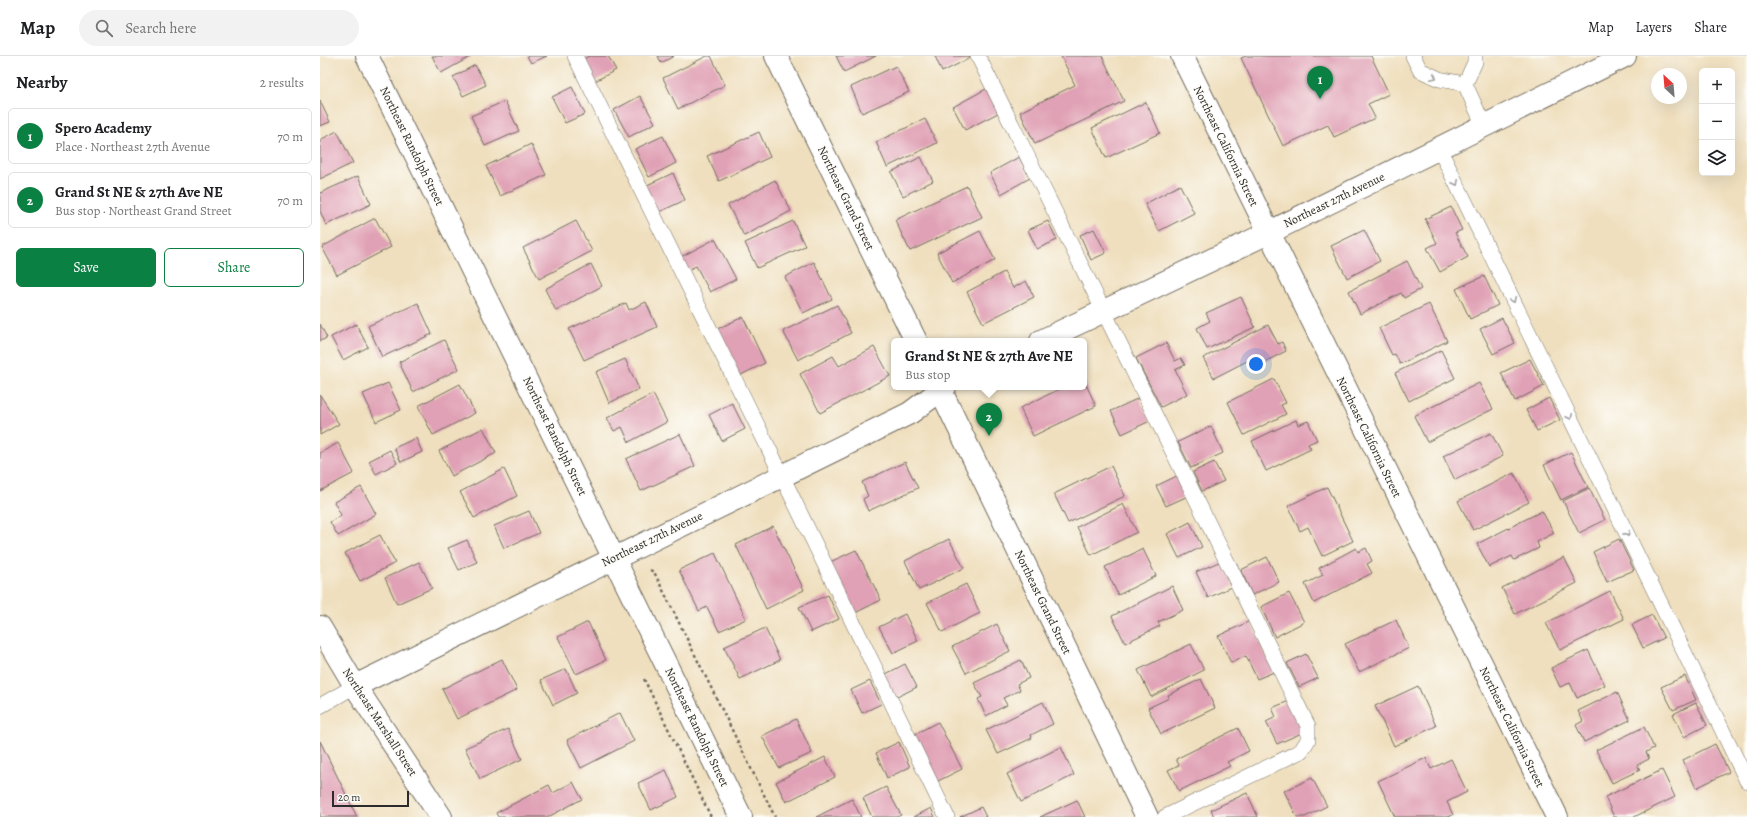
<!DOCTYPE html>
<meta charset="utf-8">
<style>
:root{--surface:#fff;--page:#f2f2f2;--text:#202124;--muted:#757577;--line:#e0e0e0;--accent:#0b8043}
body{margin:0;font-family:Alegreya,serif;background:var(--page);color:var(--text)}
.controls{position:absolute;right:12px;top:12px;display:grid;overflow:hidden;border-radius:6px;box-shadow:0 4px 16px #0002}
.controls button{width:36px;height:36px;display:grid;place-items:center;padding:0;border:0;border-bottom:1px solid var(--line);background:var(--surface);color:var(--text);font:20px sans-serif}
.compass{position:absolute;left:1331px;top:12px;width:36px;height:36px;border-radius:50%;background:var(--surface);box-shadow:0 4px 16px #0002;rotate:334deg}
.scale{position:absolute;left:12px;bottom:10px;width:77px;box-sizing:border-box;padding-left:4px;border:2px solid #2b2b2b;border-top:0;font-size:11px;line-height:14px;white-space:nowrap;color:#2b2b2b;-webkit-text-stroke:3px #fdfcf7;paint-order:stroke}
.you{position:absolute;left:936px;top:308px;width:14px;height:14px;margin:-10px;border:3px solid #fff;border-radius:50%;background:#1a73e8;box-shadow:0 0 0 6px #1a73e833}
.badge{display:grid;place-items:center;width:26px;height:26px;border-radius:50%;background:var(--accent);color:#fff;font-size:13px;font-weight:700}
.pin{position:absolute;translate:-50% -33px;filter:drop-shadow(0 1px 2px #0008)}
.pin::after{content:'';position:absolute;top:21px;width:14px;height:12px;background:inherit;clip-path:polygon(0 0,100% 0,50% 100%)}
.popup{position:absolute;left:571px;top:282px;width:196px;height:52px;box-sizing:border-box;display:grid;place-content:center;border-radius:6px;background:var(--surface);filter:drop-shadow(0 1px 3px #0005);font-size:13px;white-space:nowrap;color:var(--muted)}
.popup b{font-size:15px;color:var(--text)}
.popup::after{content:'';position:absolute;left:50%;top:100%;margin-left:-8px;border:8px solid transparent;border-top-color:var(--surface)}
.list{margin:0;padding:0;list-style:none}
h2{display:flex;justify-content:space-between;align-items:center;height:52px;margin:0;padding:0 16px;font-size:17px}
h2 small{font-size:13px;font-weight:400;color:var(--muted)}
.list li{display:grid;grid-template-columns:26px 1fr auto;gap:12px;align-items:center;box-sizing:border-box;height:56px;margin:0 8px 8px;padding:0 8px;border:1px solid var(--line);border-radius:6px}
.list b{display:block;font-size:15px;white-space:nowrap}
.list p{margin:0;font-size:13px;white-space:nowrap;color:var(--muted)}
.list em{font-size:13px;font-style:normal;color:var(--muted)}
.actions{display:flex;gap:8px;padding:12px 16px}
.actions a{flex:1;padding:9px 0;border:1px solid var(--accent);border-radius:6px;text-align:center;font-size:14px;color:var(--accent)}
.actions .main{background:var(--accent);color:#fff}
.icon{flex:none;width:22px;height:22px;fill:none;stroke:currentColor;stroke-width:2;stroke-linecap:round;stroke-linejoin:round}
.map{position:relative;flex:none;width:1427px;height:761px;overflow:hidden}
header{display:flex;align-items:center;gap:24px;box-sizing:border-box;height:56px;padding:0 20px;background:var(--surface);border-bottom:1px solid var(--line)}
header strong{font-size:19px}
nav{display:flex;gap:22px;margin-inline-start:auto;font-size:14px}
.search{width:280px;height:36px;background:var(--page);display:flex;align-items:center;gap:10px;box-sizing:border-box;padding:0 14px;border-radius:22px;color:var(--muted);font-size:15px}
main{display:flex}
aside{flex:1;background:var(--surface)}
.map>svg:first-child{display:block}
</style>
<header>
<strong>Map</strong>
<div class="search"><svg class="icon" aria-label="search" viewBox="0 0 24 24"><circle cx="10" cy="10" r="6"/><path d="M15 15l6 6"/></svg>Search here</div>
<nav><a>Map</a><a>Layers</a><a>Share</a></nav>
</header>
<main>
<aside>
<h2>Nearby<small>2 results</small></h2>
<ul class="list">
<li><span class="badge">1</span><div><b>Spero Academy</b><p>Place · Northeast 27th Avenue</p></div><em>70 m</em></li>
<li><span class="badge">2</span><div><b>Grand St NE &amp; 27th Ave NE</b><p>Bus stop · Northeast Grand Street</p></div><em>70 m</em></li>
</ul>
<div class="actions"><a class="main">Save</a><a>Share</a></div>
</aside>
<div class="map">
<svg width="1427" height="761" viewBox="0 0 1427 761">
<rect width="100%" height="100%" fill="#fdfcf7"/>
<filter id="ink" filterUnits="userSpaceOnUse"><feTurbulence type="fractalNoise" baseFrequency=".025" numOctaves="2"/><feDisplacementMap in="SourceGraphic" scale="8" xChannelSelector="R" yChannelSelector="G"/><feConvolveMatrix kernelMatrix="1 2 1 2 8 2 1 2 1" color-interpolation-filters="sRGB"/></filter>
<filter id="wash" filterUnits="userSpaceOnUse"><feTurbulence type="fractalNoise" baseFrequency=".012" numOctaves="4" result="noise"/><feDisplacementMap in="SourceGraphic" scale="16" xChannelSelector="R" yChannelSelector="G"/><feGaussianBlur stdDeviation="0.9" result="paint"/><feColorMatrix in="noise" values="0 0 0 0 0 0 0 0 0 0 0 0 0 0 0 0 0 1.4 0 .05"/><feComposite in="paint" operator="in"/></filter>
<g filter="url(#wash)">
<rect width="100%" height="100%" fill="#efdfbe"/>
<g id="blocks">
<path fill="#e0a0b5" d="M112,0H152L121,17Z
M207,0H227L211,7Z
M269,0H288L296,14L273,26L262,4Z
M338,0H354L341,7Z
M387,0H391L405,29L358,53L343,22Z
M516,0H556L524,16Z
M615,0H649L650,2L622,16Z
M741,0H782L804,45L715,88L700,56L755,29Z
M926,0H1051L1069,38L1048,48L1055,62L1014,81L1008,69L963,90L921,2Z
M155,9L166,29L143,40L133,21Z
M576,10L589,36L542,57L531,31Z
M252,31L265,58L245,67L232,41Z
M666,33L678,57L645,74L633,51Z
M320,40L335,67L309,81L294,54Z
M0,45L10,66L0,70Z
M185,45L199,75L165,90L151,60Z
M826,46L840,77L786,102L772,72Z
M605,63L617,87L567,111L556,86Z
M17,75L33,107L0,123V84Z
M439,76L450,101L399,125L387,100Z
M343,80L356,107L329,121L315,93Z
M211,88L226,119L180,140L166,110Z
M601,101L613,125L583,140L571,116Z
M699,101L710,122L681,138L670,117Z
M353,117L365,144L337,157L325,130Z
M38,120L51,148L6,169L0,155V137Z
M455,124L471,155L424,180L408,149Z
M860,129L874,157L839,175L825,148Z
M647,130L662,161L590,195L575,164Z
M1131,151L1142,174L1135,177L1148,201L1120,216L1107,192L1117,187L1105,163Z
M55,162L71,191L17,219L2,191Z
M256,165L272,195L219,223L203,192Z
M473,165L485,190L437,212L425,187Z
M728,165L737,184L717,193L708,174Z
M774,173L786,197L771,204L760,179Z
M1044,174L1060,205L1027,222L1011,190Z
M660,175L675,204L632,227L617,197Z
M395,183L416,223L390,236L376,210L366,215L359,202Z
M1087,205L1101,233L1084,242L1081,237L1040,258L1029,235Z
M494,206L512,243L483,257L465,221Z
M271,208L282,230L236,255L225,233Z
M684,216L693,232L706,225L714,241L663,267L647,236Z
M1164,220L1178,249L1150,263L1136,233Z
M921,241L935,271L887,293L877,272L890,265L886,257Z
M326,246L337,271L264,304L249,273L306,247L309,254Z
M98,247L112,278L62,301L48,270Z
M1109,248L1127,285L1080,308L1075,298L1072,299L1059,272Z
M517,249L531,277L478,304L463,275Z
M423,261L445,307L417,321L395,274Z
M1182,262L1195,287L1173,298L1160,273Z
M0,268L7,282L0,285Z
M36,268L48,291L23,304L11,281Z
M948,269L958,288L962,286L966,295L931,313L927,305L894,322L883,302Z
M124,284L139,313L93,336L79,306Z
M846,287L855,305L861,302L865,309L855,314L867,338L841,351L816,302Z
M554,291L570,320L500,357L480,318L513,300L519,310Z
M1121,294L1135,322L1089,345L1075,317Z
M305,303L319,333L289,347L276,316Z
M1210,303L1224,330L1195,345L1181,317Z
M954,323L966,347L961,349L966,358L924,379L908,346Z
M764,324L776,350L713,380L700,352L744,331H764Z
M68,327L81,354L56,366L43,338Z
M1159,327L1173,353L1107,386L1094,360Z
M140,328L155,357L113,379L98,350Z
M333,338L347,366L309,386L302,371L294,375L287,362Z
M0,339L19,368L0,379Z
M819,342L830,365L802,378L791,355Z
M1229,342L1240,364L1217,375L1206,354Z
M412,347L425,373L402,385L389,359Z
M976,364L978,369L988,365L997,384L988,388L991,393L946,415L932,385Z
M891,370L903,397L871,412L858,386Z
M163,372L176,397L132,420L119,395Z
M1171,377L1183,400L1135,424L1123,400Z
M360,378L375,410L321,435L306,403Z
M96,382L102,396L81,406L74,392Z
M18,387L34,417L0,435V397Z
M70,394L77,407L56,418L49,405Z
M1251,396L1268,431L1241,444L1224,409Z
M585,406L598,432L548,455L543,443L548,440L542,426Z
M894,406L904,425L882,435L873,416Z
M791,410L805,440L748,467L734,438Z
M184,413L197,440L154,462L140,436Z
M1194,417L1209,446L1153,474L1138,445Z
M859,419L868,440L846,450L836,430Z
M41,431L56,458L18,480L10,466L21,459L14,446Z
M1007,431L1033,485L1002,500L988,471L980,475L968,450Z
M1269,432L1285,464L1259,477L1243,445Z
M803,448L817,476L771,499L757,471Z
M209,455L219,477L184,492L174,470Z
M1222,455L1234,477L1217,486L1219,492L1194,504L1192,500L1169,511L1157,488Z
M870,466L882,491L859,502L847,478Z
M453,470L484,534L446,553L416,489Z
M60,479L75,507L40,525L25,497Z
M629,483L644,512L599,534L585,505Z
M1299,483L1314,514L1287,526L1273,496Z
M147,484L157,506L139,514L128,492Z
M1036,492L1038,496L1046,492L1052,505L1047,508L1052,517L994,547L985,528L1003,519L999,512Z
M823,493L836,520L798,539L785,511Z
M536,494L561,544L535,557L510,506Z
M395,497L426,563L399,575L387,551L379,555L359,514Z
M947,501L959,526L932,539L921,514Z
M1244,501L1257,527L1195,558L1182,532Z
M901,505L913,530L888,542L876,516Z
M99,506L112,532L77,548L65,522Z
M646,528L660,557L622,576L607,547Z
M852,530L863,554L838,566L840,570L805,587L792,560Z
M1290,535L1304,563L1240,594L1226,567Z
M969,537L984,566L955,581L941,551Z
M508,539L519,563L491,576L479,551Z
M585,558L598,585L573,597L559,571Z
M1332,559L1344,582L1323,592L1312,569Z
M1076,564L1089,592L1039,616L1025,588Z
M930,565L954,616L937,623L926,600L911,607L898,580Z
M268,566L286,604L256,618L238,581Z
M677,568L690,595L646,617L632,591Z
M445,572L460,604L420,623L404,591Z
M871,588L884,614L831,641L818,614Z
M1268,594L1285,629L1257,642L1250,627L1240,631L1231,612Z
M986,598L998,622L979,631L967,607Z
M182,603L197,634L137,663L122,633Z
M701,604L709,622L697,628L700,634L683,642L687,649L666,660L658,643L662,641L654,627Z
M585,608L597,631L575,642L564,619Z
M246,613L257,637L233,649L221,624Z
M1365,620L1376,644L1353,654L1341,631Z
M881,623L895,652L841,678L828,652L849,642L848,639Z
M550,625L561,648L542,657L531,634Z
M1098,630L1116,670L1074,690L1055,650Z
M1297,636L1310,664L1264,686L1256,669L1263,665L1258,655Z
M969,645L984,676L957,688L946,666L956,661L952,652Z
M723,646L733,668L711,679L712,682L678,698L666,674Z
M1376,647L1387,669L1364,681L1353,658Z
M300,657L314,685L261,712L247,684Z
M476,663L492,697L459,712L442,680Z
M618,666L642,713L616,726L593,679Z
M1324,671L1334,692L1326,696L1329,703L1317,709L1320,714L1292,727L1276,694Z
M918,672L929,695L907,706L910,710L859,735L848,714L859,709L856,703Z
M188,673L202,703L160,723L145,692Z
M0,685L37,761H0Z
M579,686L590,711L567,722L556,697Z
M1395,688L1409,716L1376,732L1363,704Z
M741,691L754,719L701,746L687,718Z
M505,701L515,721L466,746L456,726Z
M1106,702L1111,713L1131,703L1147,736L1127,746L1133,759L1128,761H1075L1058,725Z
M346,714L358,741L331,754L318,727Z
M1342,714L1355,741L1314,761H1294L1285,741Z
M992,722L1007,750L985,761H977L964,735Z
M253,726L262,743L228,761H178L176,757L229,729L233,737Z
M566,731L581,759L577,761H552L543,742Z
M927,737L938,761H894L891,754Z
M532,743L541,761H496Z
M757,744L765,761H720Z
M661,751L666,761H640Z
M611,752L615,761H594Z"/>
</g>
</g>
<g filter="url(#ink)">
<use href="#blocks" fill-opacity="0" stroke="#706a5e" stroke-width="1"/>
<g fill="none" stroke-linecap="round" stroke-linejoin="round">
<defs>
<path id="service" d="M255,0L447,389L627,761
M658,0L988,670V684L981,695L845,761
M1093,0L1100,14L1119,23L1145,28
M1145,28L1164,70
M1145,28L1155,6V0
M1119,92L1427,725
M0,650L35,630"/>
<path id="minor" d="M47,0L421,761
M456,0L596,285
M862,0L1237,761
M619,331L827,761"/>
<path id="tertiary" d="M721,285L948,177L1305,0
M0,571L35,630L121,761
M35,630L590,357L625,331"/>
</defs>
<use href="#service" stroke="#706a5e" stroke-width="16"/>
<use href="#minor" stroke="#706a5e" stroke-width="24"/>
<use href="#tertiary" stroke="#706a5e" stroke-width="24"/>
<path stroke="#706a5e" stroke-width="2.5" stroke-dasharray="3 3" stroke-linecap="butt" d="M330,514L334,516L455,761
M324,623L391,761"/>
<use href="#service" stroke="#fff" stroke-width="15"/>
<use href="#minor" stroke="#fff" stroke-width="22"/>
<use href="#tertiary" stroke="#fff" stroke-width="22"/>
</g>
<defs><path id="oneway-chevron" d="M-2-3.5L2.5 0L-2 3.5" fill="none" stroke-width="1.6" stroke-linecap="round" stroke-linejoin="round"/></defs>
<g stroke="#a0a0a0">
<use href="#oneway-chevron" transform="translate(1114 21) rotate(25)"/>
<use href="#oneway-chevron" transform="translate(1136 127) rotate(64)"/>
<use href="#oneway-chevron" transform="translate(1193 244) rotate(64)"/>
<use href="#oneway-chevron" transform="translate(1250 361) rotate(64)"/>
<use href="#oneway-chevron" transform="translate(1307 478) rotate(64)"/>
</g>
</g>
<g text-anchor="middle" stroke-width="3" stroke-linejoin="round" paint-order="stroke">
<g font-size="12" fill="#2b2b2b" stroke="#fdfcf7">
<text transform="translate(92 90) rotate(64)" y="4">Northeast Randolph Street</text>
<text transform="translate(906 90) rotate(64)" y="4">Northeast California Street</text>
<text transform="translate(526 142) rotate(64)" y="4">Northeast Grand Street</text>
<text transform="translate(1014 144) rotate(-26)" y="4">Northeast 27th Avenue</text>
<text transform="translate(235 380) rotate(64)" y="4">Northeast Randolph Street</text>
<text transform="translate(1049 381) rotate(64)" y="4">Northeast California Street</text>
<text transform="translate(332 483) rotate(-26)" y="4">Northeast 27th Avenue</text>
<text transform="translate(723 546) rotate(64)" y="4">Northeast Grand Street</text>
<text transform="translate(60 666) rotate(57)" y="4">Northeast Marshall Street</text>
<text transform="translate(377 671) rotate(64)" y="4">Northeast Randolph Street</text>
<text transform="translate(1192 671) rotate(64)" y="4">Northeast California Street</text>
</g>
</g>
</svg>
<div class="controls">
<button>+</button>
<button>−</button>
<button><svg class="icon" aria-label="layers" viewBox="0 0 24 24"><path d="M12 4l9 5-9 5-9-5zM3 14l9 5 9-5"/></svg></button>
</div>
<svg class="compass" viewBox="-18 -18 36 36"><path d="M0-13l5 13h-10z" fill="#e53935"/><path d="M0 13l5-13h-10z" fill="#757577"/></svg>
<div class="scale">20 m</div>
<div class="you"></div>
<div class="pin badge" style="left:1000px;top:43px">1</div>
<div class="pin badge" style="left:669px;top:380px">2</div>
<div class="popup"><b>Grand St NE &amp; 27th Ave NE</b>Bus stop</div>
</div>
</main>
